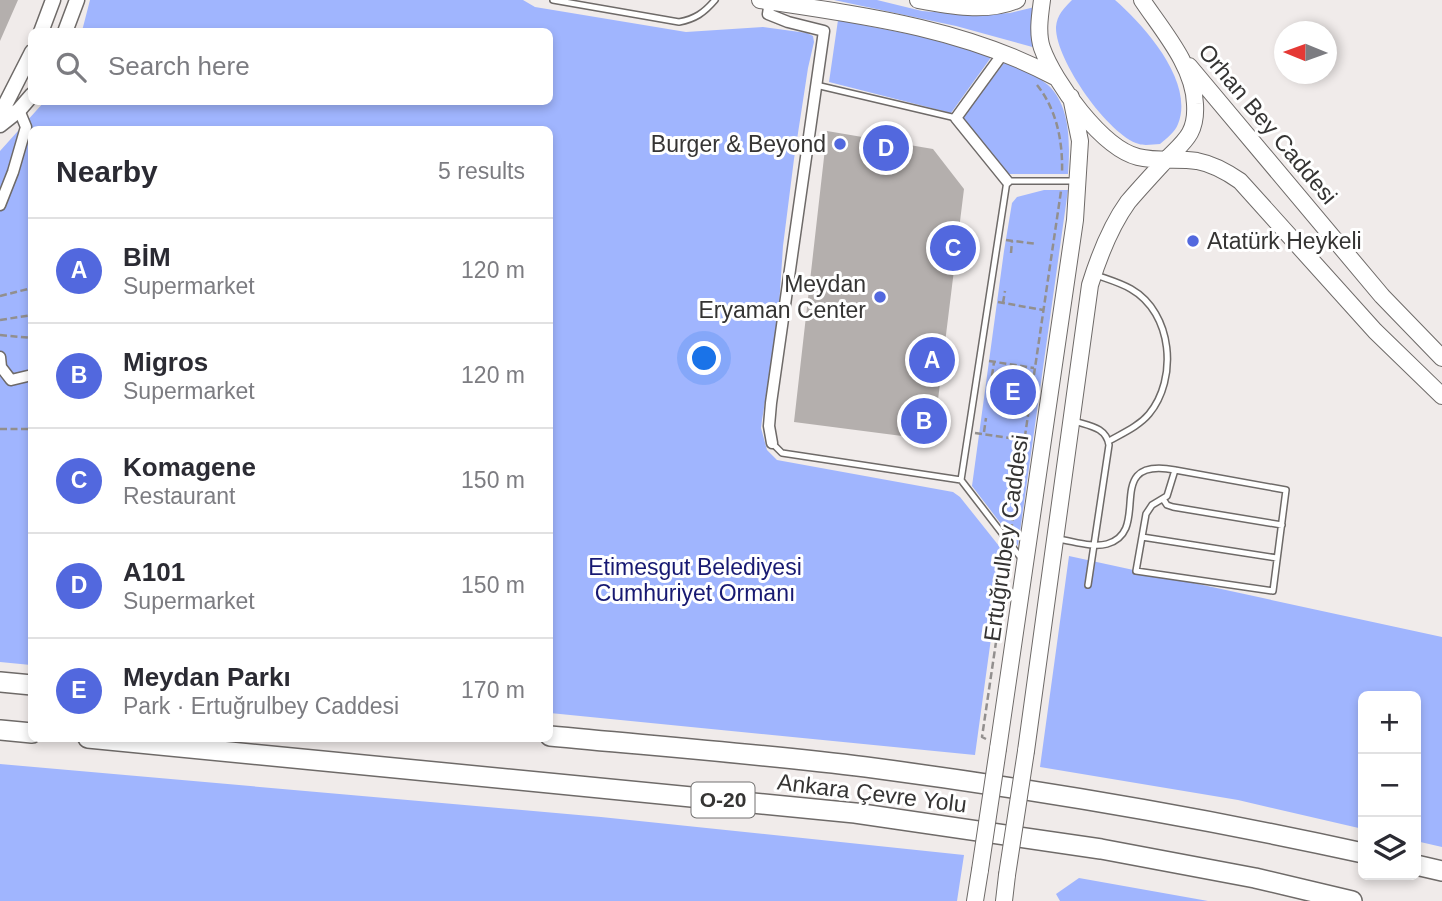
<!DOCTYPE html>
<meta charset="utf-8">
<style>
:root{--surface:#fff;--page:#f2f2f3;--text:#2b2b33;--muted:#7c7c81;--line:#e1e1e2;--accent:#5268de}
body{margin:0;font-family:Helvetica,sans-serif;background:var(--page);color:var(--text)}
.controls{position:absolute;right:21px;bottom:21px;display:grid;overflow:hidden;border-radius:10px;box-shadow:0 4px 10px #0003}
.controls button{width:63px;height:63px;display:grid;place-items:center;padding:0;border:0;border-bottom:2px solid var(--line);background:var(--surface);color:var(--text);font:35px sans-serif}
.compass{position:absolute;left:1274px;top:21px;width:63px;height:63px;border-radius:50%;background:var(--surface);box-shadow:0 4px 10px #0003;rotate:271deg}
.you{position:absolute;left:705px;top:359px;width:24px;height:24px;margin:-18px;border:5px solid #fff;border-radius:50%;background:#1a73e8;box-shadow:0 0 0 10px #1a73e833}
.badge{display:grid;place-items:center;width:46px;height:46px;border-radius:50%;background:var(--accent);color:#fff;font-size:23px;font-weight:700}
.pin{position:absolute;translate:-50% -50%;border:4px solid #fff;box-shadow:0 2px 7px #0006}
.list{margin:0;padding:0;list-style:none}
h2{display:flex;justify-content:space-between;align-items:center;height:91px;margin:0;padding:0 28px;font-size:30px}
h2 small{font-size:23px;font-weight:400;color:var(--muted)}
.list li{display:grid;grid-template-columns:46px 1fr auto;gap:21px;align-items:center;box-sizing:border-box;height:105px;padding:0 28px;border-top:2px solid var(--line)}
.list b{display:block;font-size:26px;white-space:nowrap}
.list p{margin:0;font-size:23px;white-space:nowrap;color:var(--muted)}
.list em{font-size:23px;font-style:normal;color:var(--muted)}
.icon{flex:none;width:38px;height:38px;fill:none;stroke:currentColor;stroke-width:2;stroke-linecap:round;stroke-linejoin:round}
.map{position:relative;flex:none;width:1442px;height:901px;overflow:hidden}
.search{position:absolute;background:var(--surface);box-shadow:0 4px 10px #0003;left:28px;top:28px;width:525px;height:77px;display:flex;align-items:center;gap:18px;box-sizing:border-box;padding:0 24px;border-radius:10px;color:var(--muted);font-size:26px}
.panel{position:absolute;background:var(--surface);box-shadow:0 4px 10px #0003;left:28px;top:126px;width:525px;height:616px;border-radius:10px}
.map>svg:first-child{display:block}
</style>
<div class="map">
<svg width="1442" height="901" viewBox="0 0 1442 901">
<rect width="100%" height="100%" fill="#f0ebea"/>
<path fill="#a0b5fe" d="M90,0H523L535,7L686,32L763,27L807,33L813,36L814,42L808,68L794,159L783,246L778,322L762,420L761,428L767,450L777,460L953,492L960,497L1003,551L975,755L550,713V130H32L31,665L0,662V151L44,102H550V32L82,31Z
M834,0H877L922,11L972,15L1010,13L1039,6L1036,48L956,26Z
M1072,0H1115C1144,25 1195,82 1178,124C1175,132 1167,138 1160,144C1154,144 1145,146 1139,144C1108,135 1055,59 1056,27C1057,15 1064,8 1072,0Z
M838,20L919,36L992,56L951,113L829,82Z
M1004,63C1018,68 1037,75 1048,85C1071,106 1070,145 1068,174H1005L961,120Z
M1044,190H1068L1018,546L972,486L1004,251L1012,203L1017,197Z
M1069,556L1442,637V847L1416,841V696H1363V829L1238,800L1040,767Z
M0,764L601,817L964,855L957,901H0Z
M1079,878L1208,901H1060L1056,894Z"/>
<path fill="#b4afad" d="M0,0H18L0,41Z
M827,131L933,149L964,189L933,440L794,422Z"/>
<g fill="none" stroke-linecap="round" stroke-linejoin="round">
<defs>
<path id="service" d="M553,0L679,22C695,19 704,13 715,0
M816,85L956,118
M1096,275C1107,279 1121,283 1131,289C1173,313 1178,379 1149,414C1139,426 1123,433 1109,441
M1074,421C1089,426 1106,427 1109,445L1088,585
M772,443L782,453L961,480L1021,558
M961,480L1007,181H1076
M1163,499L1167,505L1173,507L1282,525
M1142,537L1277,558
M1058,539C1073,541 1092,548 1107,544C1154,531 1100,456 1175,470L1286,490L1273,591L1136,571L1146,514L1152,505L1167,496L1175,470"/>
<path id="minor" d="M770,1L768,14L788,22L824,31L771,403L769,426L772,443
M1004,52L956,118L1007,181
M0,205L13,172L26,127L19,110
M0,357L1,367L11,380L32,375"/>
<path id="tertiary" d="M41,32L53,0
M65,32L77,0
M0,115L32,52
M0,125L19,110L32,95"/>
<path id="secondary" d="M760,0C861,15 964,28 1055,77
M918,0C949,6 988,13 1017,0
M1042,0C1040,15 1037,33 1042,48C1054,82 1102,148 1138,157C1158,162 1178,158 1197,161C1213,164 1227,172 1240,181L1375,331L1442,396
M1189,66L1382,296L1442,358
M998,749L1075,220L1080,141L1071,97
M1026,751L1090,285C1099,256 1110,227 1128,202C1139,189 1152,175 1164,162C1183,142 1197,135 1195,104C1194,66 1162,30 1142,0
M975,901L980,870
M1004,901L1007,875"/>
<path id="motorway" d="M0,682L32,685
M0,730L32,733
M550,736C655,746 761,754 866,767C1033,789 1199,817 1363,853
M88,738L855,813L1101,849L1255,878L1352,901
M1416,865L1442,871"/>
</defs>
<use href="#service" stroke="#6e6a68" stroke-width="8"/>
<use href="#minor" stroke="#6e6a68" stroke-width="13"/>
<use href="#tertiary" stroke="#6e6a68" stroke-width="17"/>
<use href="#secondary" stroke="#6e6a68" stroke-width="18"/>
<use href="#motorway" stroke="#6e6a68" stroke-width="22"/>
<path stroke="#928f8e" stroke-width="2.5" stroke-dasharray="7 3.5" stroke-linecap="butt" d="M1037,85C1057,110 1063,142 1062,174
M1006,240L1037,244
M1011,253L1012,241
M0,296L32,288
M998,302L1043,310
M1003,303L1005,291
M0,320L32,315
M0,335L32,338
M29,339L32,349
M989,361L1034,368
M992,376L994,362
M0,429H32
M984,432L986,418
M975,433L1024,440
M1011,531L1061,191
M986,739L982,737L1009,554"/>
<use href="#service" stroke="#fff" stroke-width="5"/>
<use href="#minor" stroke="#fff" stroke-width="10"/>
<use href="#tertiary" stroke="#fff" stroke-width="14"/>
<use href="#secondary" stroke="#fff" stroke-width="16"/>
<use href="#motorway" stroke="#fff" stroke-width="19"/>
<defs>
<path id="secondary-bridge" d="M980,870L998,749
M1007,875L1026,751"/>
</defs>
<use href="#secondary-bridge" stroke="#6e6a68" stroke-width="18" stroke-linecap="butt"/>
<use href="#secondary-bridge" stroke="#fff" stroke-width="16"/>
</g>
<g fill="#5268de" stroke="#fff" stroke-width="2.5">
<circle cx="840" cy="144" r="7"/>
<circle cx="1193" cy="241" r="7"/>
<circle cx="880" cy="297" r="7"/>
</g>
<g text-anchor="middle" stroke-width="6" stroke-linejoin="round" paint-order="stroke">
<rect fill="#fff" stroke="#727170" stroke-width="2" x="691.5" y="782.5" width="63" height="35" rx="5"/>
<g font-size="21" font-weight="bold" fill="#353433">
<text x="723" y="807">O-20</text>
</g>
<g font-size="23" fill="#353433" stroke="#fff">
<text transform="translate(1268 124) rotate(50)" y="8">Orhan Bey Caddesi</text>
<text transform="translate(1006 538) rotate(-82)" y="8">Ertuğrulbey Caddesi</text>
<text transform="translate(872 793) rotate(7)" y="8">Ankara Çevre Yolu</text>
</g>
<g font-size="23" fill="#353433" stroke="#fff" text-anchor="end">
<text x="826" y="152">Burger &amp; Beyond</text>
<text x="1207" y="249" text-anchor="start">Atatürk Heykeli</text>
<text x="866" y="292">Meydan<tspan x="866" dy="26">Eryaman Center</tspan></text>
</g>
<g font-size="23" fill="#171972" stroke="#fff">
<text x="695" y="575">Etimesgut Belediyesi<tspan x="695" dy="26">Cumhuriyet Ormanı</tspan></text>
</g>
</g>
</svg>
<div class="controls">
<button>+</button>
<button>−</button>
<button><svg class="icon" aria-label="layers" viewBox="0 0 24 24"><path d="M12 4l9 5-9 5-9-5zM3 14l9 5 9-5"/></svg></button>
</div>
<svg class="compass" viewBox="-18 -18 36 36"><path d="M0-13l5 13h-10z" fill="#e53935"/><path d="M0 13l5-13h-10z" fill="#7c7c81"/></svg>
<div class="you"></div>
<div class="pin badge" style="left:932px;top:360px">A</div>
<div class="pin badge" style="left:924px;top:421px">B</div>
<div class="pin badge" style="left:953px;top:248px">C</div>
<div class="pin badge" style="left:886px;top:148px">D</div>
<div class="pin badge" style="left:1013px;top:392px">E</div>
<div class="search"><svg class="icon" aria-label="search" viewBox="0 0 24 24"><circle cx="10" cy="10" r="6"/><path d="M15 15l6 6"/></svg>Search here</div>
<section class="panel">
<h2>Nearby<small>5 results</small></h2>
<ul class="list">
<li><span class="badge">A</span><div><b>BİM</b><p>Supermarket</p></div><em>120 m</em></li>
<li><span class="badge">B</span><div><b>Migros</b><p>Supermarket</p></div><em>120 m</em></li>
<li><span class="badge">C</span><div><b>Komagene</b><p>Restaurant</p></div><em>150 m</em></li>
<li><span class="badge">D</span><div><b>A101</b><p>Supermarket</p></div><em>150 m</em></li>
<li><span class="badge">E</span><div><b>Meydan Parkı</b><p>Park · Ertuğrulbey Caddesi</p></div><em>170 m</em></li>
</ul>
</section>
</div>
